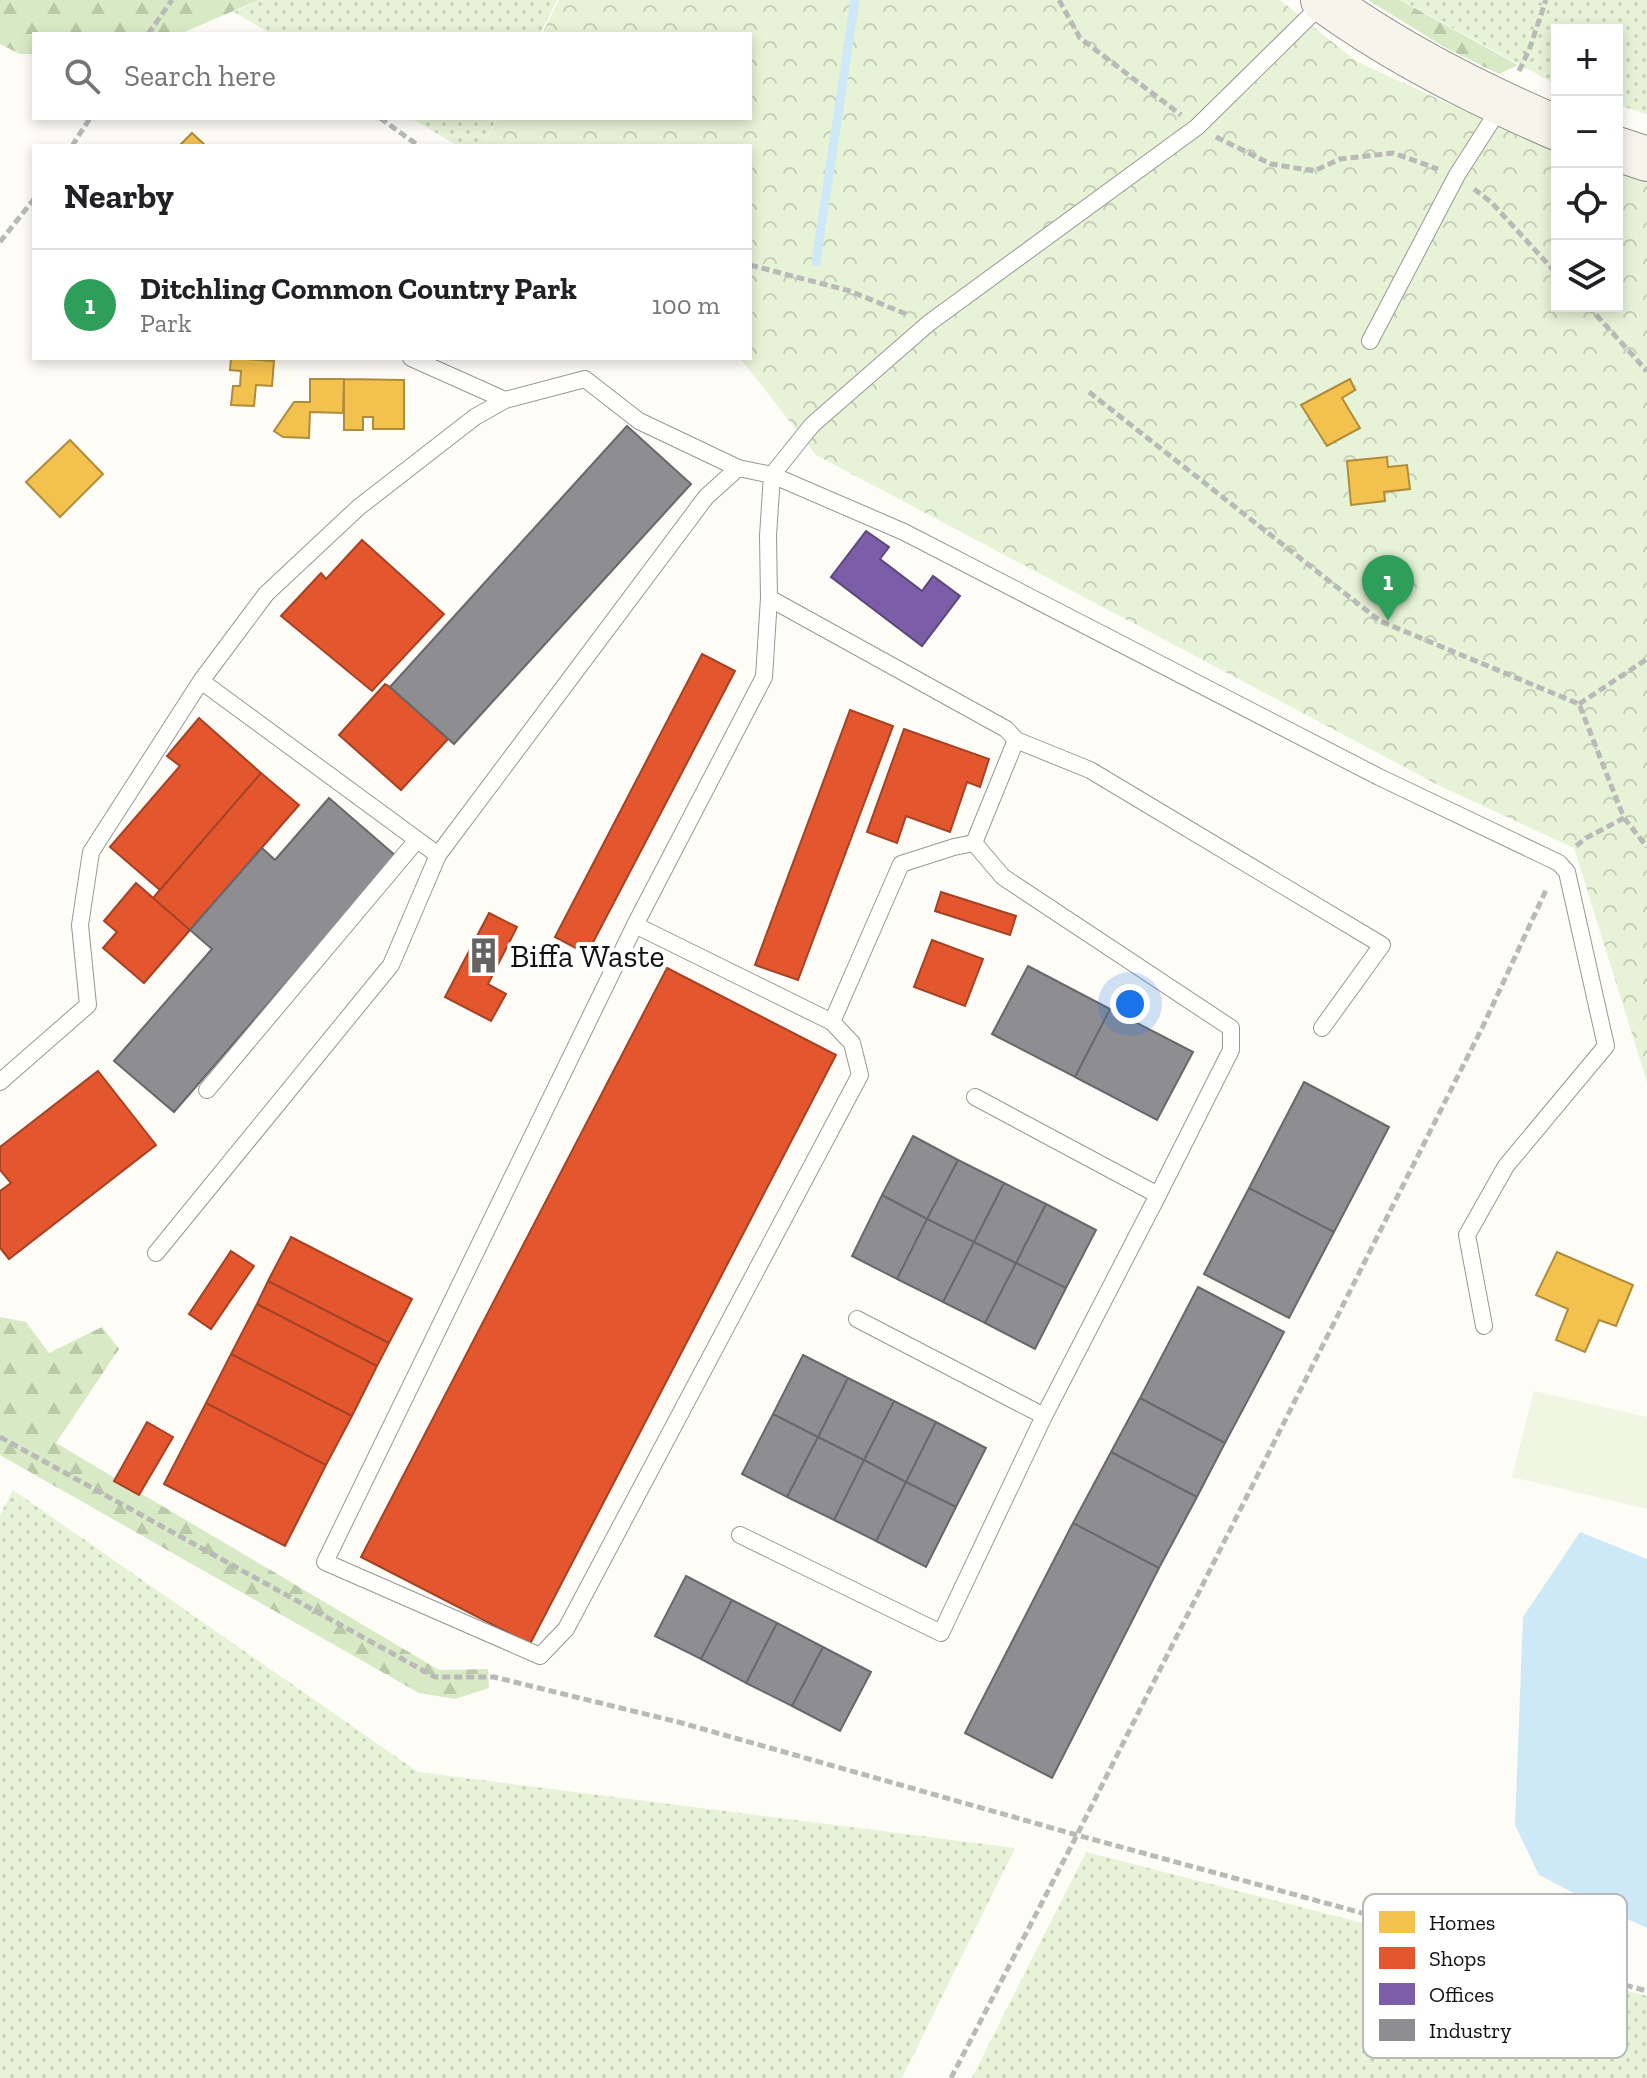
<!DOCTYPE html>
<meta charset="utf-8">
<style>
:root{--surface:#fff;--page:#f6f6f6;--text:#202124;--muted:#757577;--line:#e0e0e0;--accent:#646362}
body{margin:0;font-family:"Zilla Slab",serif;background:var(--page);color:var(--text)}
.controls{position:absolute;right:24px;top:24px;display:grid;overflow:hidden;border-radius:0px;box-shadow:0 4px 12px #0003}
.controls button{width:72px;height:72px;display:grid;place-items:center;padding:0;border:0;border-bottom:2px solid var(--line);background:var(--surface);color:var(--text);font:40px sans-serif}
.you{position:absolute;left:1130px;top:1004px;width:28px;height:28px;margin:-20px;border:6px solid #fff;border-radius:50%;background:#1a73e8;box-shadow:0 0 0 12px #1a73e833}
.badge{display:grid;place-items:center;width:52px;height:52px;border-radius:50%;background:var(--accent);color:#fff;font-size:26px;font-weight:700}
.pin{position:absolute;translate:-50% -66px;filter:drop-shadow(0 2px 4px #0008)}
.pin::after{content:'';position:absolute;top:42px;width:28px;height:24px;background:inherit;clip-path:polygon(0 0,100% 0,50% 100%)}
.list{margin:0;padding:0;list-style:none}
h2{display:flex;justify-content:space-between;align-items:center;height:104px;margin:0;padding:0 32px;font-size:34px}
h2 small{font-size:26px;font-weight:400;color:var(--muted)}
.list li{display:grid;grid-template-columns:52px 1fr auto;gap:24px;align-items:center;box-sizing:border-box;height:112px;padding:0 32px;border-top:2px solid var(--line)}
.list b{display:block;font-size:30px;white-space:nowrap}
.list p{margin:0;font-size:26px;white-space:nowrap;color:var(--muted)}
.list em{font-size:26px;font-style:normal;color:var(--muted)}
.icon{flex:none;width:44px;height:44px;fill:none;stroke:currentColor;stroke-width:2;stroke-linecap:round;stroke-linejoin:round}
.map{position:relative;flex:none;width:1647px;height:2078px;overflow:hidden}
.search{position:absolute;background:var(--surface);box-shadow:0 4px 12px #0003;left:32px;top:32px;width:720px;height:88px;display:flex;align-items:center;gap:20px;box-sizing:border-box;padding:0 28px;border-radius:0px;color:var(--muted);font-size:30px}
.panel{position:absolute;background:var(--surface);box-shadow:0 4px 12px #0003;left:32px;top:144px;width:720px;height:216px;border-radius:0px}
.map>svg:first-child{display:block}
</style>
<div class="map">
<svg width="1647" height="2078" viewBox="0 0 1647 2078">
<defs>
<pattern id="grass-dots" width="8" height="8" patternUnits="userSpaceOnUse" patternTransform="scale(2)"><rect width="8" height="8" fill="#e7f3d7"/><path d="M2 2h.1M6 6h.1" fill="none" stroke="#c5cfb8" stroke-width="1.8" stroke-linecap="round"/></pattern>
<pattern id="forest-firs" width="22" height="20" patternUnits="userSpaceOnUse" patternTransform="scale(2)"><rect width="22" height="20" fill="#d8eac5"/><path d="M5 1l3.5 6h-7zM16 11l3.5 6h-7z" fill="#b8c8a8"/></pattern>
<pattern id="park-crowns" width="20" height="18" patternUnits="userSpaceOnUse" patternTransform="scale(2)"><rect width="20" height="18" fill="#e7f3d7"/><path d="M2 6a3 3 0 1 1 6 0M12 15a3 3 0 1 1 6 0" fill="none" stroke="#c5cfb8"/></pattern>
</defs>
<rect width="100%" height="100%" fill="#fdfcf7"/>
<path fill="url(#grass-dots)" d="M259,0H557L540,34H271L234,12Z
M1401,0H1647V114L1617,105V30H1557V85Z
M411,118H497L483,146H458Z
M13,1490L418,1772L1015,1848L902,2078H0V1515Z
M1086,1852L1647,1996V2078H972Z"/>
<path fill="url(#forest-firs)" d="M0,0H259L180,34H34V54H20L0,44Z
M1368,0H1400L1518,65L1499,74L1444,47Z
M0,1317L26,1322L49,1353L102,1327L119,1349L56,1443L439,1670L488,1669L489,1688L455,1699L419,1693L0,1455Z"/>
<path fill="url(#park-crowns)" d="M559,0H1280L1356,61L1529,141L1557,152V306H1617V173L1647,183V1082L1574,848L1442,787L816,455L740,358H750V146H483L498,118H750V34H542Z"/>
<path fill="#f0f6e1" d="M1534,1391L1647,1417V1509L1512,1477Z"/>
<path fill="#cde8f7" d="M1580,1532L1647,1559V1928L1599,1906L1539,1875L1515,1825L1523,1617Z"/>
<path fill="#f2c14e" stroke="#ae8c3c" stroke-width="2" d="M192,133L206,146H179Z
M231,358L274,361L272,386L256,385L254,406L231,405L233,386H240L241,371L230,370Z
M310,379H344L343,413L310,412L309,438L283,437L274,431L294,402H310Z
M344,379L404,380V429H373V417H363V430H344Z
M1350,379L1355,390L1342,398L1360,428L1327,446L1301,405Z
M70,440L103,474L60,517L26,482Z
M1387,457L1388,467L1407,465L1410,489L1384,492L1385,501L1351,505L1347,461Z
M1557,1252L1633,1285L1616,1326L1599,1320L1585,1352L1556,1340L1568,1309L1536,1295Z"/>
<path fill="#e4572e" stroke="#a54225" stroke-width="2" d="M362,540L444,614L372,691L281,616L321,573L326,579Z
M702,654L735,671L587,954L555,937Z
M385,684L390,687L448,739L401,790L339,735Z
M850,710L893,726L798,980L755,965Z
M199,718L261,773L160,890L110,847L180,766L167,756Z
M904,729L989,759L980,787L967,782L950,832L906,816L897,843L867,832Z
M261,773L299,805L190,930L153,898Z
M136,883L190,930L144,983L103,948L117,932L104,921Z
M941,892L1016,916L1010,935L935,911Z
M489,913L517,927L488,984L506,994L491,1021L445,997Z
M932,940L983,959L965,1006L914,987Z
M667,968L836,1055L530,1644L361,1557Z
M98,1071L156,1145L9,1259L0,1248V1191L11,1183L0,1170V1147Z
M291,1237L412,1299L389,1343L268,1281Z
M231,1251L254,1266L211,1329L189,1314Z
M268,1281L389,1343L377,1366L257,1304Z
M257,1304L377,1366L352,1416L231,1354Z
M231,1354L352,1416L326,1465L206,1403Z
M206,1403L326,1465L285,1546L164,1484Z
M147,1422L173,1437L139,1495L114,1481Z"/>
<path fill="#7b5ea7" stroke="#5b477a" stroke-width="2" d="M866,531L889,547L880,559L922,591L933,576L960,596L922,646L831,577Z"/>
<path fill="#8d8d92" stroke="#68686b" stroke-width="2" d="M627,426L691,484L454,744L390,687Z
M329,798L396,856L174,1112L114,1061L212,949L190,930L262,848L275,860Z
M1028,966L1110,1009L1075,1077L992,1034Z
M1110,1009L1193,1052L1157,1120L1075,1077Z
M1304,1082L1389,1127L1334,1232L1249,1188Z
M913,1136L958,1160L927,1219L882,1195Z
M958,1160L1004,1183L974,1242L927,1219Z
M1004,1183L1046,1204L1016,1263L974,1242Z
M1249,1188L1334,1232L1289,1318L1204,1274Z
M882,1195L927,1219L897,1279L852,1256Z
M1046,1204L1096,1230L1066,1288L1016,1263Z
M927,1219L974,1242L943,1302L897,1279Z
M974,1242L1016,1263L985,1323L943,1302Z
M1016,1263L1066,1288L1035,1349L985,1323Z
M1198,1287L1284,1332L1225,1443L1140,1398Z
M803,1355L848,1378L818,1437L773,1414Z
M848,1378L894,1401L864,1460L818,1437Z
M1140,1398L1225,1443L1197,1497L1111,1452Z
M894,1401L936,1422L906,1482L864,1460Z
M773,1414L818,1437L787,1497L742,1474Z
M936,1422L986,1448L956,1507L906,1482Z
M818,1437L864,1460L834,1520L787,1497Z
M1111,1452L1197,1497L1159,1568L1073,1523Z
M864,1460L906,1482L876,1541L834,1520Z
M906,1482L956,1507L926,1567L876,1541Z
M1073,1523L1159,1568L1052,1778L965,1733Z
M686,1576L732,1600L701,1659L655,1636Z
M732,1600L777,1623L746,1683L701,1659Z
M777,1623L823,1647L792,1706L746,1683Z
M823,1647L871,1672L840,1731L792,1706Z"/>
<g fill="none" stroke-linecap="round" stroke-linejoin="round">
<path stroke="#cde8f7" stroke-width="9" d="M816,262L855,0"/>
<defs>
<path id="lane" d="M1370,341L1457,175L1501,106
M411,358L505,400
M1016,740L1090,770L1382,945L1322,1028
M438,855L706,497L738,468
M635,925L325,1562L540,1656L566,1629L860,1075L852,1043L832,1022L901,864L954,847L974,843L1016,740L1006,729L769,598
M832,1022L635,925L764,677L769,598L768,536L772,475L904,532L1379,777L1559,863L1567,872L1606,1046L1506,1166L1467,1235L1484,1326
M0,1082L88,1005L80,925L91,852L201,681L266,594L359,507L475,417L505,400L585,379L639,421L738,468L772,475L812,425L929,323L1197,127L1323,3
M207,1090L417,840
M975,1097L1158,1195
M156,1253L391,965L438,855L201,681
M857,1319L1044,1416
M740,1535L941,1633L1044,1416L1158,1195L1231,1050V1028L1003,877L974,843"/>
<path id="secondary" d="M1323,0C1396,53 1475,93 1557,128
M1617,149L1647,159"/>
</defs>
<use href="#lane" stroke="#979795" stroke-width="18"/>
<use href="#secondary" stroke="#8e8d8b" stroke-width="46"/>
<path stroke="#b9b9b8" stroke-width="5" stroke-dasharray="8 4" stroke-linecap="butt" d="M1059,0L1080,38L1181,115
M148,34L172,0
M1519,71L1529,50L1546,0
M380,118L419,146
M1216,137L1271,164L1314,171L1340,159L1393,153L1438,169
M72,146L90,118
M1474,189L1491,202L1557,274
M0,242L34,199
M750,265L850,291L906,314
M1588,306L1647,371
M1089,392L1380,621L1579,704L1624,818L1586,838L1575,847
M1579,704L1647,659
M1624,818L1647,847
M0,1437L435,1677H494L682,1723L1077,1835L1647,1991
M951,2078L1077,1835L1483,1026L1547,888"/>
<use href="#lane" stroke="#fffffe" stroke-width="16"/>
<use href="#secondary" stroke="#f6f4eb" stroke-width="44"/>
</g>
<defs>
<symbol id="building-bare" viewBox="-9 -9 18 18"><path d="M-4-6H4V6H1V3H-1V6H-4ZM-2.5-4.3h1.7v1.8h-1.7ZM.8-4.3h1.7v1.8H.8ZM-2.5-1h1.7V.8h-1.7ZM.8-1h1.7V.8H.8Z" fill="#646362" stroke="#fff" stroke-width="2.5" paint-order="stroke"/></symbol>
</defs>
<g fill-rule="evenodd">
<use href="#building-bare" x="458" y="930" width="51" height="51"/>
</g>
<g text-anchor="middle" stroke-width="8" stroke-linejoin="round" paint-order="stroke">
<g font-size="32" fill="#111" stroke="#fff" text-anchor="start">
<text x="510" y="967">Biffa Waste</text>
</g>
</g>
<rect x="1363" y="1894" width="264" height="164" rx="12" fill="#fff" stroke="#b8b8b8" stroke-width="2"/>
<rect x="1379" y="1911" width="36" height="22" fill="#f2c14e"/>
<rect x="1379" y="1947" width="36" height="22" fill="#e4572e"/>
<rect x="1379" y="1983" width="36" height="22" fill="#7b5ea7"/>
<rect x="1379" y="2019" width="36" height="22" fill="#8d8d92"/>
<g font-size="22" fill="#111">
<text x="1429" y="1930">Homes</text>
<text x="1429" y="1966">Shops</text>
<text x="1429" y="2002">Offices</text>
<text x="1429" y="2038">Industry</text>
</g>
</svg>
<div class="controls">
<button>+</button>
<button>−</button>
<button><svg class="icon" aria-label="locate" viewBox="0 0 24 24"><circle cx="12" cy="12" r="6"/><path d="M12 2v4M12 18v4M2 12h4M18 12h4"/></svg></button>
<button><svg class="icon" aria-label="layers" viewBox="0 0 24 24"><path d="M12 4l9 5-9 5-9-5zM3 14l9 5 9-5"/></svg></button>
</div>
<div class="you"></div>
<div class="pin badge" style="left:1388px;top:621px;background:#2e9e5b">1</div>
<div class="search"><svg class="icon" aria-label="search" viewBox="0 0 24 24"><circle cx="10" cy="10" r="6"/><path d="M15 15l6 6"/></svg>Search here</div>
<section class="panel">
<h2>Nearby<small></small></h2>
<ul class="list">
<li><span class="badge" style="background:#2e9e5b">1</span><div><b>Ditchling Common Country Park</b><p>Park</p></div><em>100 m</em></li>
</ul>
</section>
</div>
